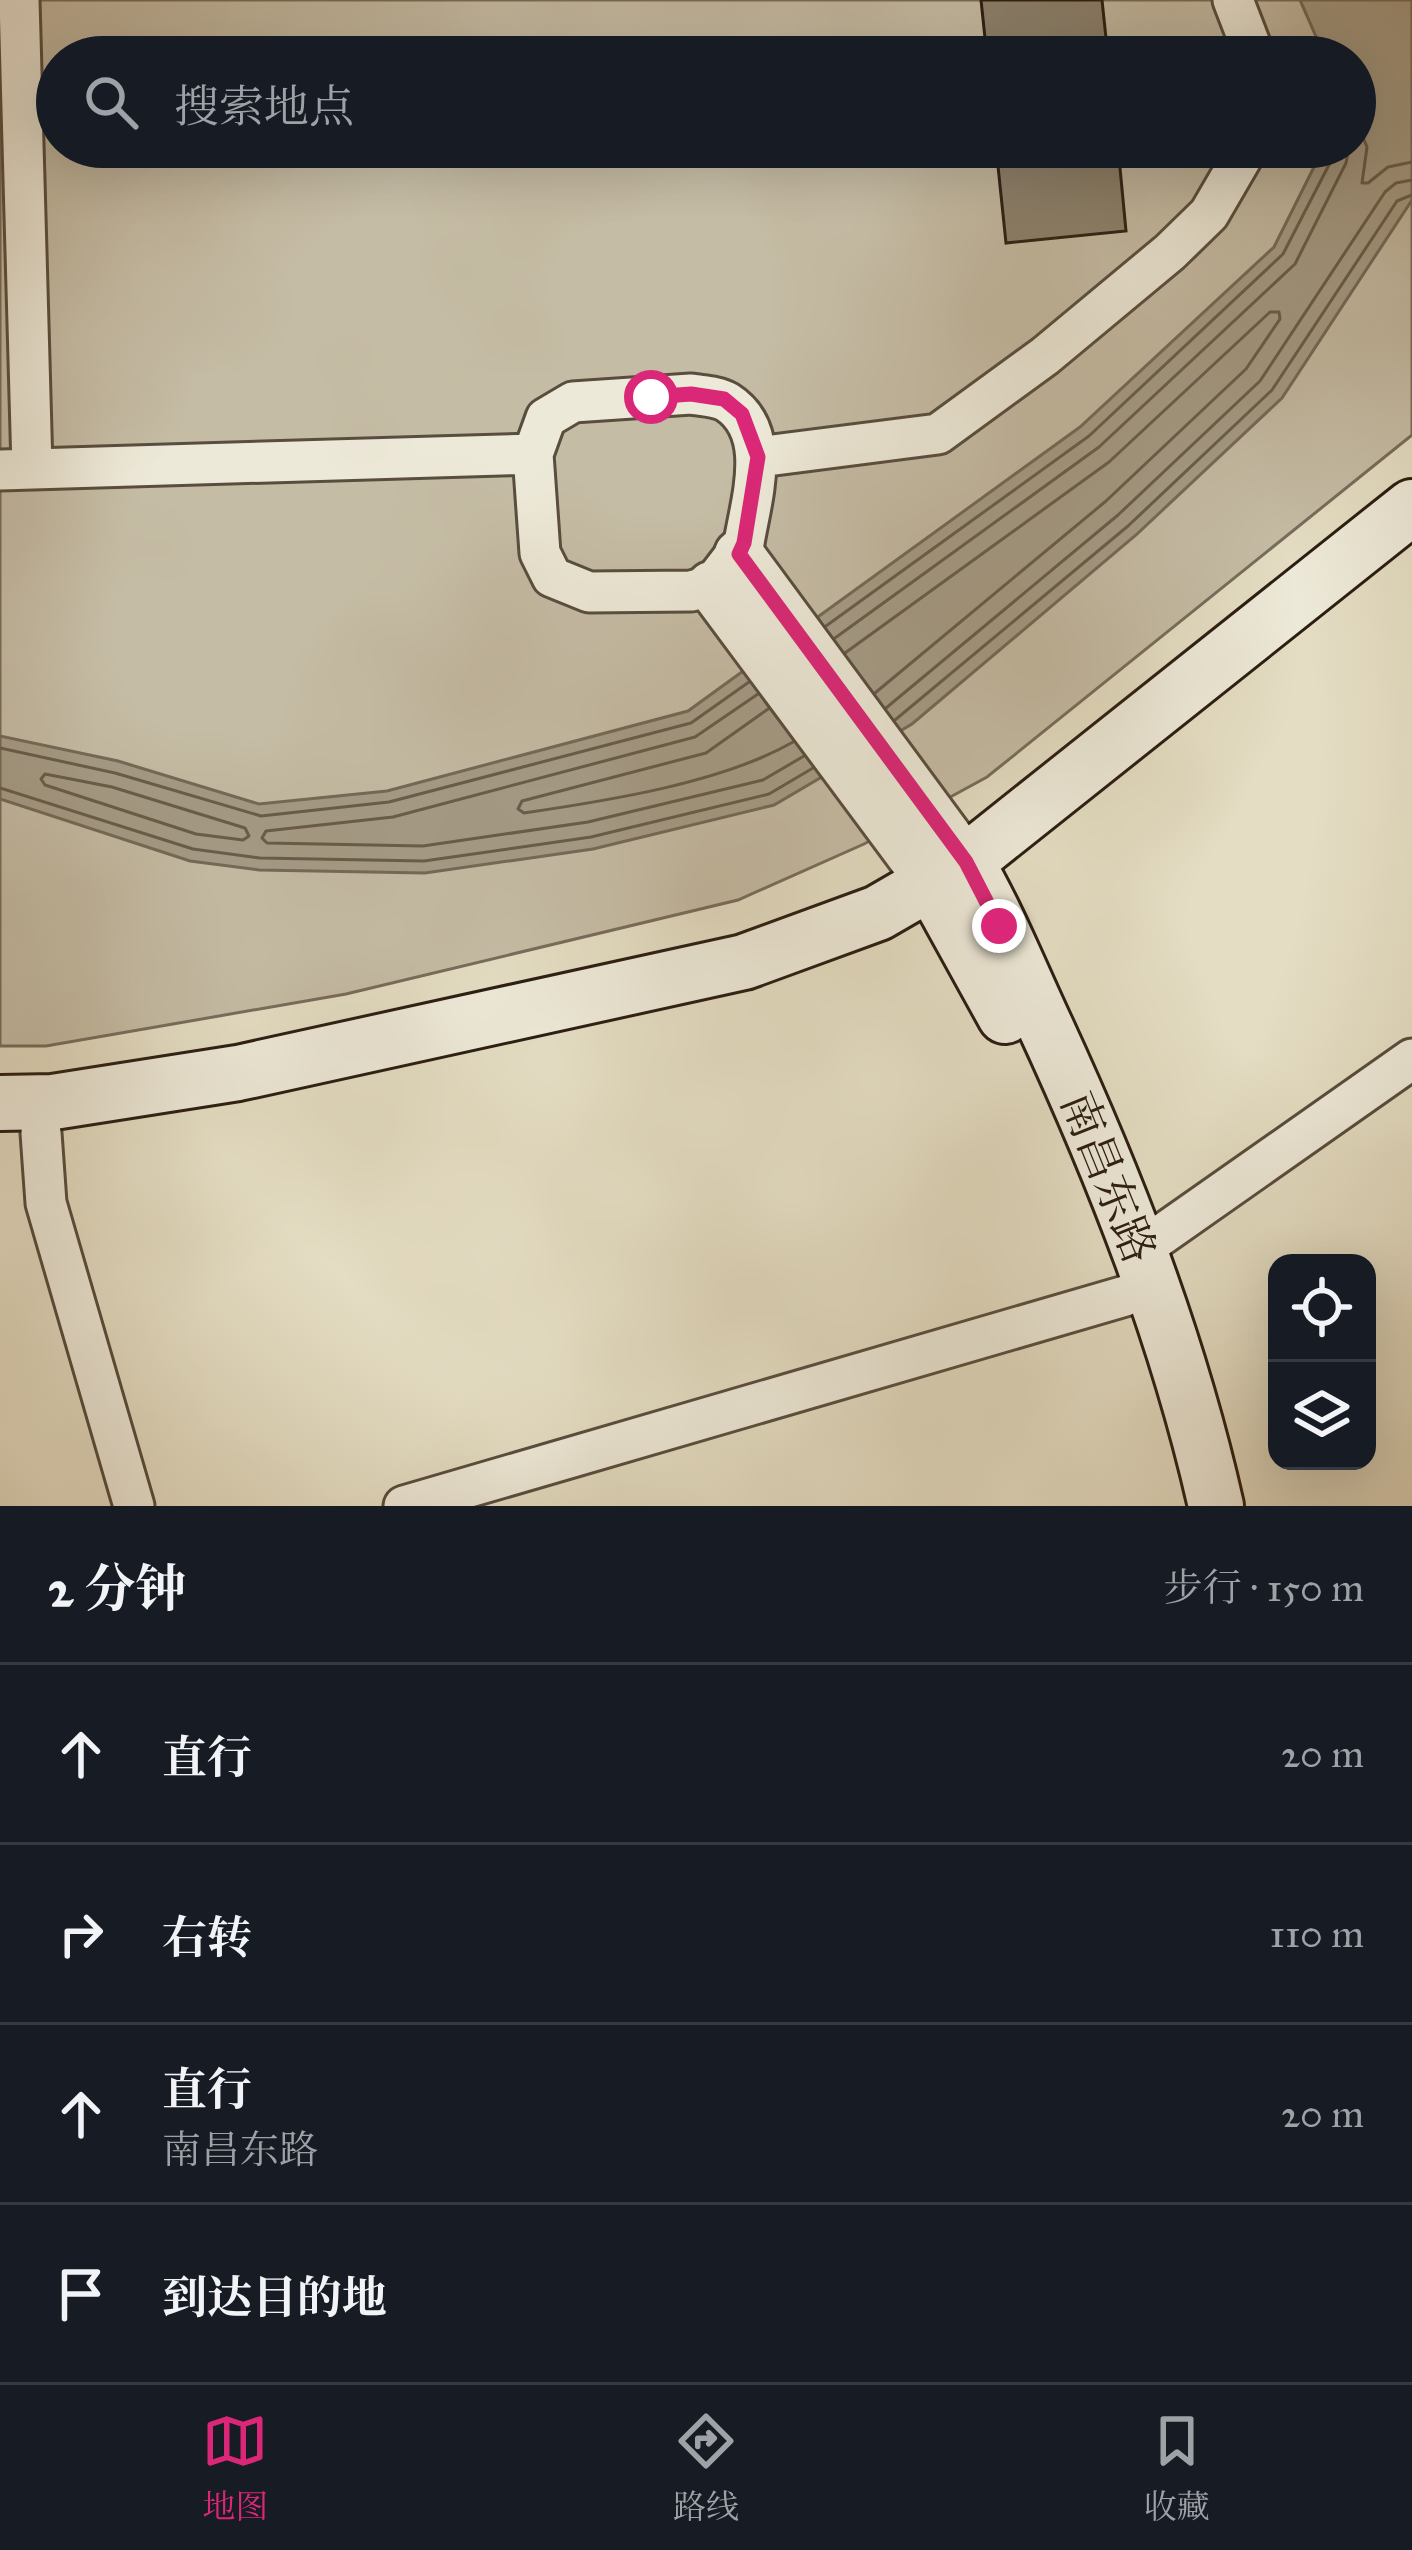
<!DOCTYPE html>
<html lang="zh">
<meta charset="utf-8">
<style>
:root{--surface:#171b24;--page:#20242c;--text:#f1f3f6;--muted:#9ea1a6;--line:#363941;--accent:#db2777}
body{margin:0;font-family:"IM FELL Great Primer","Noto Serif SC",serif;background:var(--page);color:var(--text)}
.controls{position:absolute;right:36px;bottom:36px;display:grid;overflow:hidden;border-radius:24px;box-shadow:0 12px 48px #0002}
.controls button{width:108px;height:108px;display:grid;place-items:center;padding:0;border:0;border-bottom:3px solid var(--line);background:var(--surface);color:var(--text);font:60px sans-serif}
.stop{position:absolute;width:36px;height:36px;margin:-27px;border:9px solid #db2777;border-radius:50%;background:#fff}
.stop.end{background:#db2777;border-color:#fff;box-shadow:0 3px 12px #0008}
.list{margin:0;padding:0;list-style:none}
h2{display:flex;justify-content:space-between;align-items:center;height:156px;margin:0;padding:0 48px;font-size:51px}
h2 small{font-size:39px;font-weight:400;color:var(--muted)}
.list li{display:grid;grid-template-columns:78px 1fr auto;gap:36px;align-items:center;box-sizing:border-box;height:180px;padding:0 48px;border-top:3px solid var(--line)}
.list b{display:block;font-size:45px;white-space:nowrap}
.list p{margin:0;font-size:39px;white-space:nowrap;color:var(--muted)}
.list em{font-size:39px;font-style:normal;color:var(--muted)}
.icon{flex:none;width:66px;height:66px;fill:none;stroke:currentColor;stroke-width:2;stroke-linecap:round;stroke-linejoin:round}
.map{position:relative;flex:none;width:1412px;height:1506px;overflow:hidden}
.search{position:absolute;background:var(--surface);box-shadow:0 12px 48px #0002;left:36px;right:36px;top:36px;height:132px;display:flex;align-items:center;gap:30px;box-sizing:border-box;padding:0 42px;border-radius:66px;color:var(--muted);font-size:45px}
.sheet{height:876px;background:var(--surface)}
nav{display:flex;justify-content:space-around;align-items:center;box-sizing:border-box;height:168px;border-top:3px solid var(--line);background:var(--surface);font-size:33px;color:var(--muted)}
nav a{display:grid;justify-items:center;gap:6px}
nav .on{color:var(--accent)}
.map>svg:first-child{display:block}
</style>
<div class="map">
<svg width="1412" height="1506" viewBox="0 0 1412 1506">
<rect width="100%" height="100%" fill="#e4ddc3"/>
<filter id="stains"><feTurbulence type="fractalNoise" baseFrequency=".00167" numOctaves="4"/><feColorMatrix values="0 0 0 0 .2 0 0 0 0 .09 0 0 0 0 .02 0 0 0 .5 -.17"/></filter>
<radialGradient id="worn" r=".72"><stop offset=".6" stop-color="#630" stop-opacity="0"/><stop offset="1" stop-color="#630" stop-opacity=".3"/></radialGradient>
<path fill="#c5bca5" stroke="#786c5c" stroke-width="3" fill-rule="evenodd" d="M0,0H1412V435L987,777L864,844L738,900L346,994L46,1046H0ZM57,57H1355V147H57Z"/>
<path fill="#a59c87" stroke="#746958" stroke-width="3" d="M1300,0H1412V200L1282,398L1136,535L912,724L774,805L593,849L425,873L259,870L190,861L0,799V736L118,761L259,804L387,791L688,711L1080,427L1274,247L1324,147H1355V57H1325Z"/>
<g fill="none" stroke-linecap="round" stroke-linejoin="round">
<path stroke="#685c4c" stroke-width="3" d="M1355,118L1367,147L1362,183H1368L1388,167L1412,162
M826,626L1089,436L1283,254L1333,157L1334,147
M835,638L1099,447L1295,264L1346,163L1349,147
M845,653L1109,462L1270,312H1279L1280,319L1246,369L1106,501L875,693
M758,694L695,737L393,817L266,831L262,838L267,843L423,846L588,822L763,780L804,756
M886,708L1118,515L1260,381L1385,192L1396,183L1412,180
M768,709L706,753L522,801L518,809L524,813C606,801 722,783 793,742
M895,720L1128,526L1272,390L1397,201L1412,195
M0,748L115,773L261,816L389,802L691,723L749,682
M45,774L112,787L245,828L249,836L243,840L196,834L45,785L41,779Z
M0,788L193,849L260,858L424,861L591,837L769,794L813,768"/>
</g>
<path fill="#8b816e" stroke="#2b1d12" stroke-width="3" d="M981,0H1102L1108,57H987Z
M996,147H1118L1126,231L1006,243Z"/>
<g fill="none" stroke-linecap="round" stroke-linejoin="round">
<defs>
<path id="minor" d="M19,0L32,468
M1233,0L1255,57
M691,394C702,396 717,396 727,402C774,432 751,500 744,543L711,586L691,591L589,592L552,577L540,553L533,454L546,418L573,402Z
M758,457L938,434L1045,356L1170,252L1209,214L1248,147
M0,470L533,454
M41,1133L46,1203L134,1506
M1140,1250L1412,1059
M404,1506L1125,1296"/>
<path id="tertiary" d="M739,554L966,862
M711,586L931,882"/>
<path id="secondary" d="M966,862C995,911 1017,965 1041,1017C1114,1174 1178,1337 1216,1506
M931,882L1005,1016
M0,1103L53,1102L238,1073L744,962L878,913L966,862L1412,507"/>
</defs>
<use href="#minor" stroke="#594d3e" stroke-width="45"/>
<use href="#tertiary" stroke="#594d3e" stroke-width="54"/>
<use href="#secondary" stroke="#2b1d12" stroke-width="60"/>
<use href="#minor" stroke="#ede9d8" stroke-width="39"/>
<use href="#tertiary" stroke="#ede9d8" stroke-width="48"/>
<use href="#secondary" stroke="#ede9d8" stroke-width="54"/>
</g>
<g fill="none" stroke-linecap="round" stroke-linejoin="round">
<path stroke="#db2777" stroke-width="15" d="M651,397L691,394L724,399L742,414L758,457L744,543L739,554L966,862L999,926"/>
</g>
<g text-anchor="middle" stroke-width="10" stroke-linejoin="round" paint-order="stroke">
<g font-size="45" fill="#2b1d12" stroke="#ede9d8">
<text transform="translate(1109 1177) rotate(68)" y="16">南昌东路</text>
</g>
</g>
<rect width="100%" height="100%" filter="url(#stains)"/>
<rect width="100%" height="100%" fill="url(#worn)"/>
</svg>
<div class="controls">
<button><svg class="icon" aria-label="locate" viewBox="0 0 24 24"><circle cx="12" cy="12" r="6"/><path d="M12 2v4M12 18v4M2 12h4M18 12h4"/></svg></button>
<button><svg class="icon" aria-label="layers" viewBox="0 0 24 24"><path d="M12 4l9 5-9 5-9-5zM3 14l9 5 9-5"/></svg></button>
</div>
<div class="stop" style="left:651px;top:397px"></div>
<div class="stop end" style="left:999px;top:926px"></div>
<div class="search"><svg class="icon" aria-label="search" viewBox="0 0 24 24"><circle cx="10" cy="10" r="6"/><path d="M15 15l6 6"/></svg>搜索地点</div>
</div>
<section class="sheet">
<h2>2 分钟<small>步行 · 150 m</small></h2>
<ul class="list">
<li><svg class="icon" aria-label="ahead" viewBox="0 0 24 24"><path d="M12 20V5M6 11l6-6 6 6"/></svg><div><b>直行</b></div><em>20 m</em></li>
<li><svg class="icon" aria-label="right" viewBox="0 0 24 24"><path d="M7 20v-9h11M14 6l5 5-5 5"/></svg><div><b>右转</b></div><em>110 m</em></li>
<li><svg class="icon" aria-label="ahead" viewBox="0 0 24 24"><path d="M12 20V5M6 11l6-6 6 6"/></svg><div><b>直行</b><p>南昌东路</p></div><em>20 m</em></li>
<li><svg class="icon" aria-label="arrive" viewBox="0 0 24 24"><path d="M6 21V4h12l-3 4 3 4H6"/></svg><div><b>到达目的地</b></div></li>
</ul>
</section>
<nav>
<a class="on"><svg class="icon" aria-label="map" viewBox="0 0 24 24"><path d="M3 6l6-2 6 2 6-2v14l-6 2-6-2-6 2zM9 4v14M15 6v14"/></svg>地图</a>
<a><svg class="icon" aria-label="directions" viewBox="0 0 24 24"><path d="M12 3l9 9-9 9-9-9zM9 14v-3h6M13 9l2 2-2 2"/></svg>路线</a>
<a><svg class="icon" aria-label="saved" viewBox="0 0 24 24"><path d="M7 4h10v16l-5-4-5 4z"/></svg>收藏</a>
</nav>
